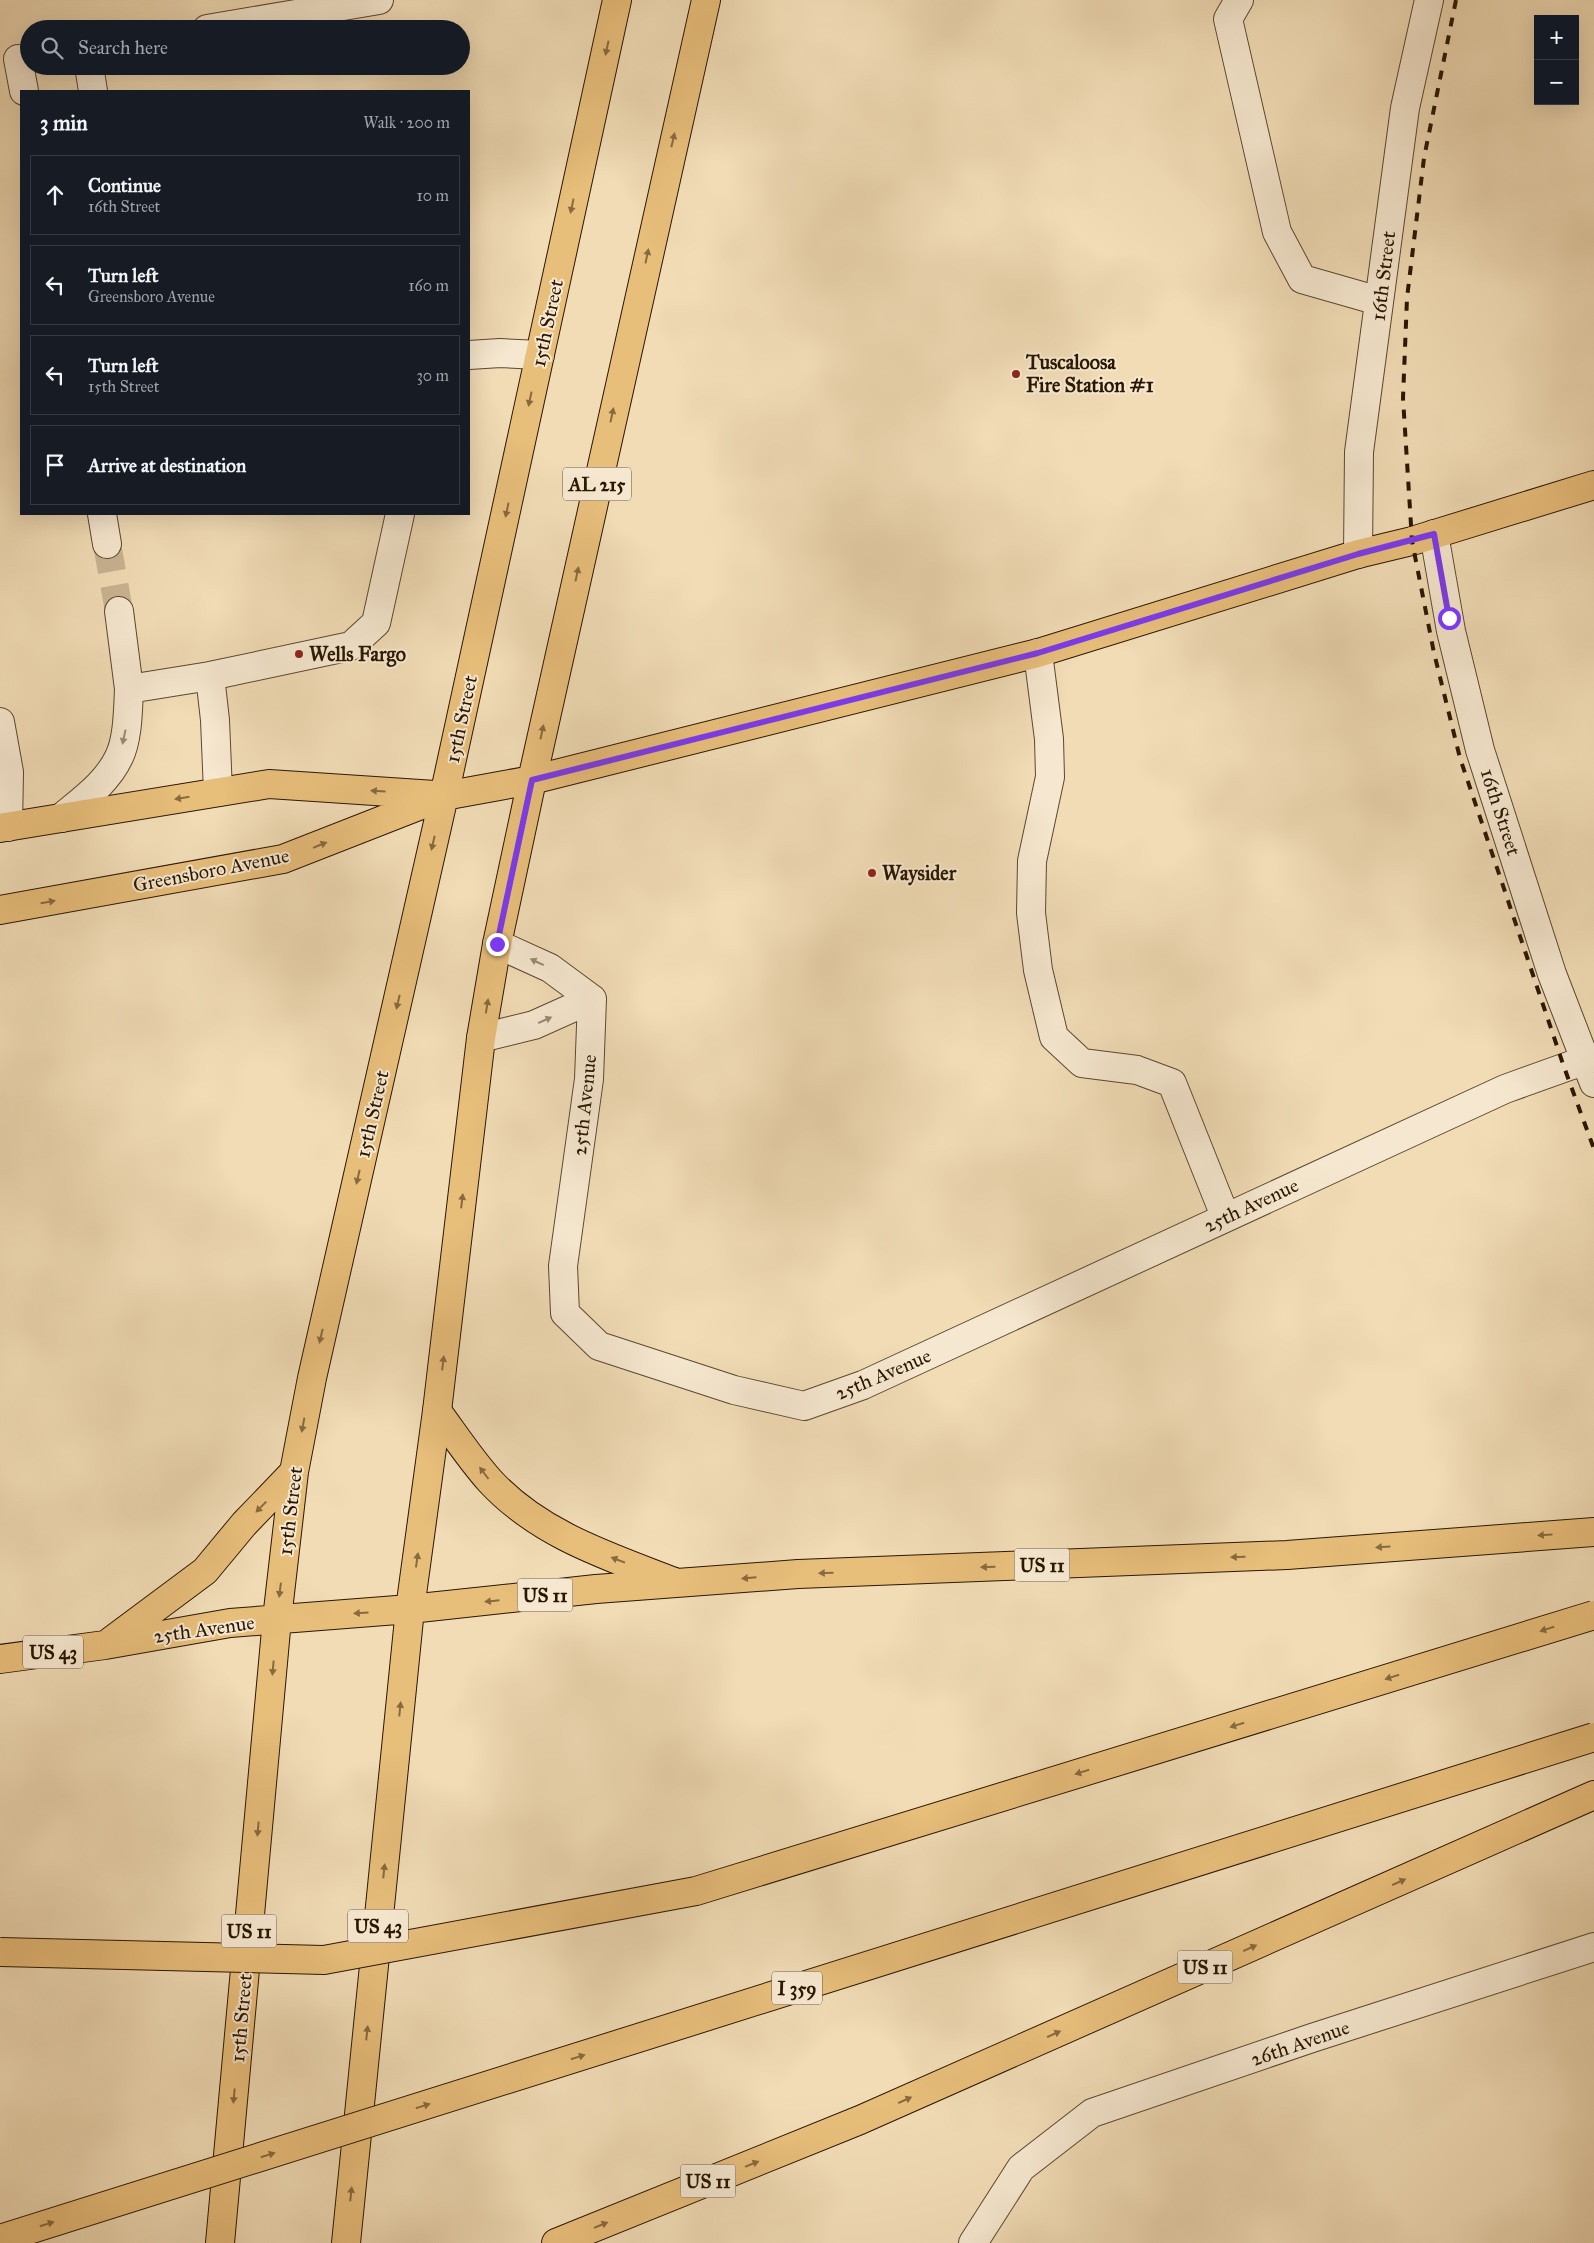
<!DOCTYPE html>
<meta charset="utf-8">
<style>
:root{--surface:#171b24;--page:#20242c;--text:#f1f3f6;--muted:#9ea1a6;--line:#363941}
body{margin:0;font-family:"IM FELL Great Primer",serif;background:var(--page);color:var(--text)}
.controls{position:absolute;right:15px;top:15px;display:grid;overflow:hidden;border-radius:0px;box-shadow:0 5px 20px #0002}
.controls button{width:45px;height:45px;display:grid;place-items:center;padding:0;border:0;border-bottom:1px solid var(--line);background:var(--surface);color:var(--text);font:25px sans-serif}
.stop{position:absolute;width:15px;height:15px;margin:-11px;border:4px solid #7c3aed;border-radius:50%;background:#fff}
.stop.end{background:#7c3aed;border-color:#fff;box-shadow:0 1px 5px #0008}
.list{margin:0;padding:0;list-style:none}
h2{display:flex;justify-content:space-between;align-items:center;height:65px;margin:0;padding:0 20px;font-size:21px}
h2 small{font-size:16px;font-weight:400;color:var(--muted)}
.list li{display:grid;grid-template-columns:32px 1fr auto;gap:15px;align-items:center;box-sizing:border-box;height:80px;margin:0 10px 10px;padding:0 10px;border:1px solid var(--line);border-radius:0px}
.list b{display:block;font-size:19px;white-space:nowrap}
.list p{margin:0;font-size:16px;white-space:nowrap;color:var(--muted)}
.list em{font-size:16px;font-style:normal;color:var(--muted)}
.icon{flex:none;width:28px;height:28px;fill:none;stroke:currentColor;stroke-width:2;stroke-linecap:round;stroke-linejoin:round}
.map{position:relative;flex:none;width:1594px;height:2243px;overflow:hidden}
.search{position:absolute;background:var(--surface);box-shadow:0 5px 20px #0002;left:20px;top:20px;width:450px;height:55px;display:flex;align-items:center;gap:12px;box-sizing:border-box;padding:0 18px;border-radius:28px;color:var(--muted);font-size:19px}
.panel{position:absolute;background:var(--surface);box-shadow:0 5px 20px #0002;left:20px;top:90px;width:450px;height:425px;border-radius:0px}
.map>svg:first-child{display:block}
</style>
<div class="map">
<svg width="1594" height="2243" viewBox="0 0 1594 2243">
<rect width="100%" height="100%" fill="#f1dcb6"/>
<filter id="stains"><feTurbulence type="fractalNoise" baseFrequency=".004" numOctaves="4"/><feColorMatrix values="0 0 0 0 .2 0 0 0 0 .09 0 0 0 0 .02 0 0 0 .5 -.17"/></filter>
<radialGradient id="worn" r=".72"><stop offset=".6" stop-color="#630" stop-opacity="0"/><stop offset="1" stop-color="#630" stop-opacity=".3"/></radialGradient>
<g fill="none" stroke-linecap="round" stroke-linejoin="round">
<path stroke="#c9b492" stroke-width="28" stroke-dasharray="28 14" stroke-linecap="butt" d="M107,544L119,611"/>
<defs>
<path id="minor" d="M1239,0L1228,19L1277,232L1302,279L1379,301
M207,29L379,0
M18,59L24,91
M89,66L93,91
M469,355L500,353L540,355
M102,514L107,544
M1434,534L1451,631L1480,750L1552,974L1594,1083
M1358,554L1359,452L1405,108L1429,0
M119,611L129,689L210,676
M1038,653L1049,739L1050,777L1032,861L1031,913L1038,970L1054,1037L1082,1063L1137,1070L1172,1083L1225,1216
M0,722L9,772L8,827
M218,792L215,720L210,676L351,646L376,623L400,514
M61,818C82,800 107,783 119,757C128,739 128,709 129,689
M497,944L550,968L592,999
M592,999L589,1079L563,1266L565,1313L599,1346L734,1390L804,1406L863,1385L1505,1089L1594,1057
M481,1038L534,1025L592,999
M973,2243L1021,2168L1092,2113L1312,2038L1594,1947"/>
<path id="major" d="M0,828L269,784L435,795
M0,910L283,859L444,796L532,780L1038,653L1358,554L1412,541L1594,485
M111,1641L205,1571L244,1524L294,1472
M0,1659L105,1645L230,1623L410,1609
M220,2243L277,1619L294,1472L312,1378L444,796L617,0
M346,2243L410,1609L437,1411L481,1038L497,944L532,780L706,0"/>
<path id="highway" d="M437,1411C454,1434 471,1460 490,1481C539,1534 607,1556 672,1581
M410,1609L596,1589L798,1574L1287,1555L1594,1532
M556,2243L860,2120L1594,1795"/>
</defs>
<use href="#minor" stroke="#5b482f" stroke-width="30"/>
<use href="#major" stroke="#291602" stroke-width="30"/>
<use href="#highway" stroke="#291602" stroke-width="30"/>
<use href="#minor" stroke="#f6e8d0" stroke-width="28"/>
<use href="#major" stroke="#e8be7b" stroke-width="28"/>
<use href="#highway" stroke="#e8be7b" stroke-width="28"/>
<path stroke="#291602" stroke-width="4" stroke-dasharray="9 9" stroke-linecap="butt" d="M1456,0L1424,158L1407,298L1403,398L1412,541L1434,653L1460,758L1564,1067L1594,1149"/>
<defs>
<path id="highway-bridge" d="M0,1952L324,1960L696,1891L1594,1615
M0,2239L1594,1737"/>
</defs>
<use href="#highway-bridge" stroke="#291602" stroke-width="30" stroke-linecap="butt"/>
<use href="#highway-bridge" stroke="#e8be7b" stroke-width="28"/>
</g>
<defs><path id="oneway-solid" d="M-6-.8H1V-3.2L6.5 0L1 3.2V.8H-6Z" transform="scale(1.25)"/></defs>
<g fill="#886a3e">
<use href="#oneway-solid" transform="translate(607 48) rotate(102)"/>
<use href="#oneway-solid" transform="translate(673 140) rotate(-77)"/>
<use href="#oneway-solid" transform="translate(572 206) rotate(102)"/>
<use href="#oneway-solid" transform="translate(647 256) rotate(-78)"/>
<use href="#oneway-solid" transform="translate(530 399) rotate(102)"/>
<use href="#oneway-solid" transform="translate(612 415) rotate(-78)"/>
<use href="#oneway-solid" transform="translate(507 510) rotate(102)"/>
<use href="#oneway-solid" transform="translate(577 574) rotate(-78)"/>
<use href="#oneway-solid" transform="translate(542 732) rotate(-78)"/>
<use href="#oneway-solid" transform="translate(378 791) rotate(-176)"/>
<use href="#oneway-solid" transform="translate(182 798) rotate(171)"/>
<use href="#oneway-solid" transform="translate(433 843) rotate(103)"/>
<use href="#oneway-solid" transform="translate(320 845) rotate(-22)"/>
<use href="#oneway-solid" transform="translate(48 902) rotate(-10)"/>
<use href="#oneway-solid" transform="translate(398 1002) rotate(103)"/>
<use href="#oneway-solid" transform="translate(487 1006) rotate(-81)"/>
<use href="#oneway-solid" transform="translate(358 1177) rotate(103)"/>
<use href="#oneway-solid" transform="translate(462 1201) rotate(-83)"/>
<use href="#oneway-solid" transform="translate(321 1336) rotate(103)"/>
<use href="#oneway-solid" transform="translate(443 1363) rotate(-83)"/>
<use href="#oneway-solid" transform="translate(303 1425) rotate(101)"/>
<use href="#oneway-solid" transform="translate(484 1473) rotate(-127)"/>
<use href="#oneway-solid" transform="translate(261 1507) rotate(134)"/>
<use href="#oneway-solid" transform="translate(1545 1535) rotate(176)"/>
<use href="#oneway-solid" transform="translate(1383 1547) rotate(176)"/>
<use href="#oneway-solid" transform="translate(1238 1557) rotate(178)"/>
<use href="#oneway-solid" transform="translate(417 1560) rotate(-82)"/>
<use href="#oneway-solid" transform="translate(618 1560) rotate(-159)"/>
<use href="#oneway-solid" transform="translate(988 1567) rotate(178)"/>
<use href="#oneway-solid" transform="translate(826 1573) rotate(178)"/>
<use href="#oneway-solid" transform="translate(749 1578) rotate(175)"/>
<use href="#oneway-solid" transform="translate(280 1590) rotate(97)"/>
<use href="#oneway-solid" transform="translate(492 1601) rotate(174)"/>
<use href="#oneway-solid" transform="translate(361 1613) rotate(176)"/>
<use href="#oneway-solid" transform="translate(1547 1629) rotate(163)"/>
<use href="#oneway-solid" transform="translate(273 1668) rotate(95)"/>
<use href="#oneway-solid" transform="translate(1392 1677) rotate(163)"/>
<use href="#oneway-solid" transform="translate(400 1709) rotate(-84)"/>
<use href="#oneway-solid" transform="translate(1237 1725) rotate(163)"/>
<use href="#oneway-solid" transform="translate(1082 1772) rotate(163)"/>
<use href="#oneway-solid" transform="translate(258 1829) rotate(95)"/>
<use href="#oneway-solid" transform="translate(384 1871) rotate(-84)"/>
<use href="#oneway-solid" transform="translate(1399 1882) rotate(-24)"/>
<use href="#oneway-solid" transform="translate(1250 1948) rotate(-24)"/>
<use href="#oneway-solid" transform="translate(367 2033) rotate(-84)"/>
<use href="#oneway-solid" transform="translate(1054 2034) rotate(-24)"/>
<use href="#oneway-solid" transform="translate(578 2057) rotate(-17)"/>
<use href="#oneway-solid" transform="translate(234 2096) rotate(95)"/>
<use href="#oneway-solid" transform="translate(905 2100) rotate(-24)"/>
<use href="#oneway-solid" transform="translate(423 2106) rotate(-17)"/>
<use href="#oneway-solid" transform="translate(268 2155) rotate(-17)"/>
<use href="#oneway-solid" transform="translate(752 2164) rotate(-22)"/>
<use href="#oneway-solid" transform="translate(351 2194) rotate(-84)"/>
<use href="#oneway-solid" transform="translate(47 2224) rotate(-17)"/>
<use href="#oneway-solid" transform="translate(601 2225) rotate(-22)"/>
</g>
<g fill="#9a8a73">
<use href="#oneway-solid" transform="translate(124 737) rotate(102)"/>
<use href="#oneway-solid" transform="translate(537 962) rotate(-155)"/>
<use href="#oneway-solid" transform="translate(545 1020) rotate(-24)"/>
</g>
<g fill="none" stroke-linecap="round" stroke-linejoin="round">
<path stroke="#7c3aed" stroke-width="6" d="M497,944L532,780L1038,653L1358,554L1434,534L1449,618"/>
</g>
<g fill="#8f2418" stroke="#f6e8d0" stroke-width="2">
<circle cx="1016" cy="374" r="5"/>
<circle cx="299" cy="654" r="5"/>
<circle cx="872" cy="873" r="5"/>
</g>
<g text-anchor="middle" stroke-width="4" stroke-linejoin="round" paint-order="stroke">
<g fill="#f6e8d0" stroke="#665540" stroke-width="1">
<rect x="563" y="467.5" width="68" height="33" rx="4"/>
<rect x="1014.5" y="1548.5" width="55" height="33" rx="4"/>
<rect x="517.5" y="1578.5" width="55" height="33" rx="4"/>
<rect x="23" y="1635.5" width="60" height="33" rx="4"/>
<rect x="348" y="1909.5" width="60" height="33" rx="4"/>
<rect x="221.5" y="1914.5" width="55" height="33" rx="4"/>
<rect x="1177.5" y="1950.5" width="55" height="33" rx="4"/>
<rect x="772" y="1971.5" width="50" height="33" rx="4"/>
<rect x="680.5" y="2164.5" width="55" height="33" rx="4"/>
</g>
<g font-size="19" font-weight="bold" fill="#291602">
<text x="597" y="491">AL 215</text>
<text x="1042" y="1572">US 11</text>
<text x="545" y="1602">US 11</text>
<text x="53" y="1659">US 43</text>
<text x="378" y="1933">US 43</text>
<text x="249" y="1938">US 11</text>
<text x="1205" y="1974">US 11</text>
<text x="797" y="1995">I 359</text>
<text x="708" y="2188">US 11</text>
</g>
<g font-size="20" fill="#291602" stroke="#f6e8d0">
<text transform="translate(1383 276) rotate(-83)" y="7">16th Street</text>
<text transform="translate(547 323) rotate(-78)" y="7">15th Street</text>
<text transform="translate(461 719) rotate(-78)" y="7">15th Street</text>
<text transform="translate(1501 812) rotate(72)" y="7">16th Street</text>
<text transform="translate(211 870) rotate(-11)" y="7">Greensboro Avenue</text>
<text transform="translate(584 1105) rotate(-84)" y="7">25th Avenue</text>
<text transform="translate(372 1114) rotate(-77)" y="7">15th Street</text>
<text transform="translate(1251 1205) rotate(-25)" y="7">25th Avenue</text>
<text transform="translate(883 1374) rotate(-23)" y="7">25th Avenue</text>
<text transform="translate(290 1511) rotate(-83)" y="7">15th Street</text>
<text transform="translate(204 1629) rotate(-8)" y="7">25th Avenue</text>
<text transform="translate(241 2018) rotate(-85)" y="7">15th Street</text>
<text transform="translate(1300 2043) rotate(-19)" y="7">26th Avenue</text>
</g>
<g font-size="20" font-weight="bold" fill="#291602" stroke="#f6e8d0" text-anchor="start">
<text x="1026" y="369">Tuscaloosa<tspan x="1026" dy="23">Fire Station #1</tspan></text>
<text x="309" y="661">Wells Fargo</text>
<text x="882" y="880">Waysider</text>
</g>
</g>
<rect width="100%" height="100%" filter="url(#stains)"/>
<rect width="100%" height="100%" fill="url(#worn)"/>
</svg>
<div class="controls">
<button>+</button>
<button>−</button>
</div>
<div class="stop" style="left:1449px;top:618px"></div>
<div class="stop end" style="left:497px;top:944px"></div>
<div class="search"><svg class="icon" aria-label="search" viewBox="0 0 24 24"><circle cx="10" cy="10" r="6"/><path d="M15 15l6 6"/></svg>Search here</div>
<section class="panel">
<h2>3 min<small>Walk · 200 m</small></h2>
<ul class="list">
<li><svg class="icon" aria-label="ahead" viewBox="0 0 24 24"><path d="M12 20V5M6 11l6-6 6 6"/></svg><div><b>Continue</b><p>16th Street</p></div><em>10 m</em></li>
<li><svg class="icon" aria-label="left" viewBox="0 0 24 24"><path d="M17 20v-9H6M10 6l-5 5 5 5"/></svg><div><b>Turn left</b><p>Greensboro Avenue</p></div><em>160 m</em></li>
<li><svg class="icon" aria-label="left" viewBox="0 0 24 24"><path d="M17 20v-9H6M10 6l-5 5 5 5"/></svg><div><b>Turn left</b><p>15th Street</p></div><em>30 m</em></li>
<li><svg class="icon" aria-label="arrive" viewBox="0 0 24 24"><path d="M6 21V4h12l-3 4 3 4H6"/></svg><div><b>Arrive at destination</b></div></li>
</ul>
</section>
</div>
